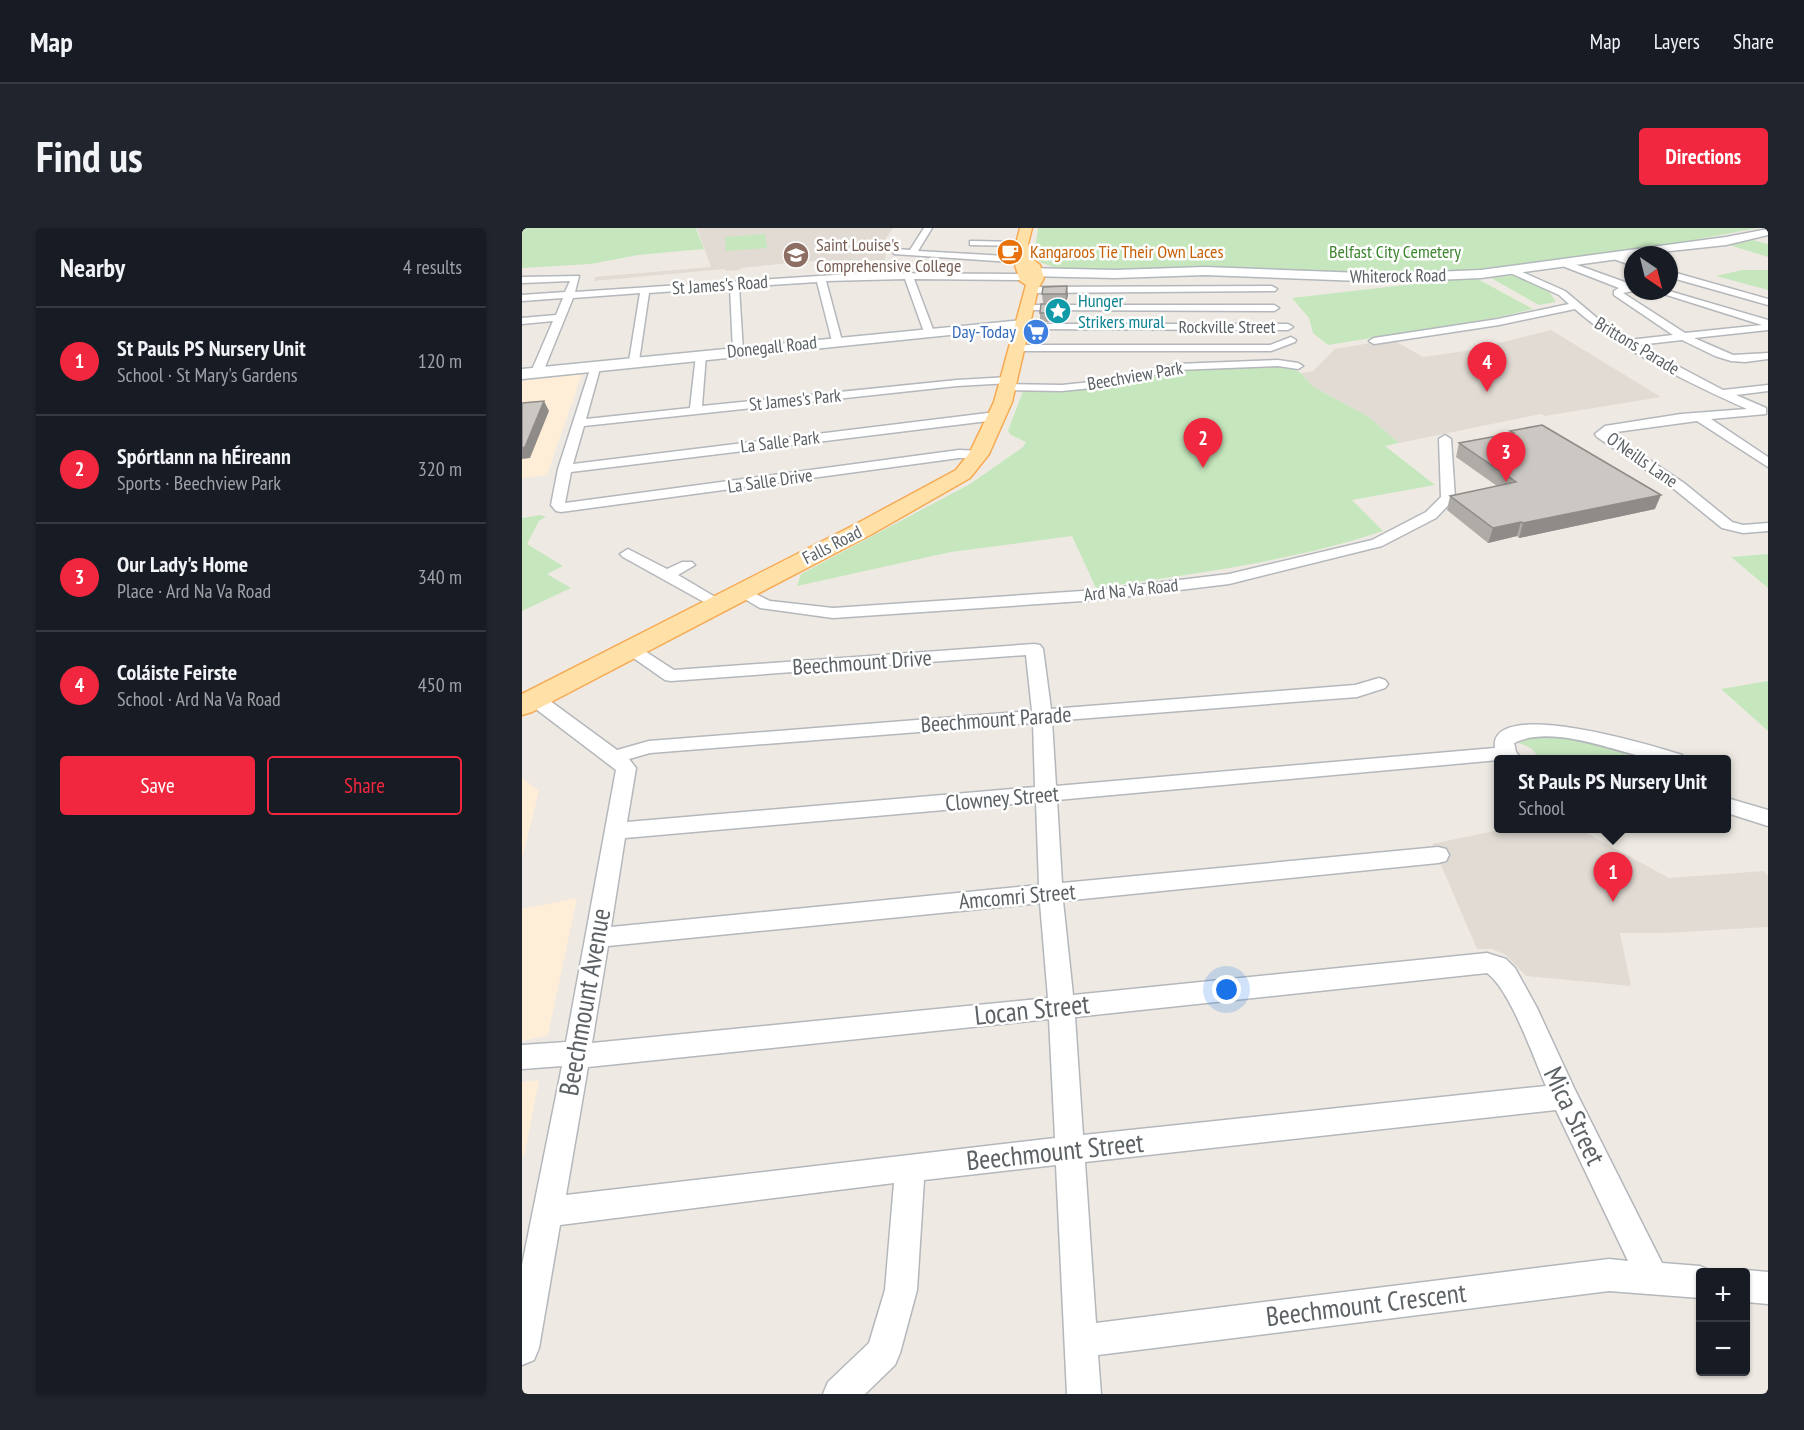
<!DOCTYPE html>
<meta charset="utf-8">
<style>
:root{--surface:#171b24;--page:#20242c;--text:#f1f3f6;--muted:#9ea1a6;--line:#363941;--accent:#f0273e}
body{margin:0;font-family:"PT Sans Narrow",sans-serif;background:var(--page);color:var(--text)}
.controls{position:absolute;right:18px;bottom:18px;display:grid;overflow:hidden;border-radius:6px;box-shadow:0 2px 4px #0004}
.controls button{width:54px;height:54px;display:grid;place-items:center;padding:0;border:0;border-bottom:2px solid var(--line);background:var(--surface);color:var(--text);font:30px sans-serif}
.compass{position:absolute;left:1102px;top:18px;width:54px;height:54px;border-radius:50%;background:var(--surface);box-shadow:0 2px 4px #0004;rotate:145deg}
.you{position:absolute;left:705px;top:762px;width:21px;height:21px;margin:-15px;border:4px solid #fff;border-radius:50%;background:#1a73e8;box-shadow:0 0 0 9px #1a73e833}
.badge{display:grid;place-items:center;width:39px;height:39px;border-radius:50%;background:var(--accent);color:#fff;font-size:20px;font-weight:700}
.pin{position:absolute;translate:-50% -50px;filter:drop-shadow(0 2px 3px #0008)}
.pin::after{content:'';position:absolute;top:32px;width:21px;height:18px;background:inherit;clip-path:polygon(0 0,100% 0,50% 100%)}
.popup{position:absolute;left:972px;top:527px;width:237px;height:78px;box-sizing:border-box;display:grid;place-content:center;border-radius:6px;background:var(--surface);filter:drop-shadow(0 2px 4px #0005);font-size:20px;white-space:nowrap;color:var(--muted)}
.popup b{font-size:22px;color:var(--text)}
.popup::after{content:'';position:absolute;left:50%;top:100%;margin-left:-12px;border:12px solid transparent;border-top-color:var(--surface)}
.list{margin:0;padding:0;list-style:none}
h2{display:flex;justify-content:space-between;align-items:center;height:78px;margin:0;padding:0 24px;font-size:26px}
h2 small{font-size:20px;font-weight:400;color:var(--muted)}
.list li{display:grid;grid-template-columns:39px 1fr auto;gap:18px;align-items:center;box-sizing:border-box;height:108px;padding:0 24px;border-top:2px solid var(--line)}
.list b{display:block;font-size:22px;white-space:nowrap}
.list p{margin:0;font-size:20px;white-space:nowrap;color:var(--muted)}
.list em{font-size:20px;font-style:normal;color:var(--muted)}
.actions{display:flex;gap:12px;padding:18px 24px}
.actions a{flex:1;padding:14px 0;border:2px solid var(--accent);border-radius:6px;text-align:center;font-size:21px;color:var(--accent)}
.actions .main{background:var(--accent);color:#fff}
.map{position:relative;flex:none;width:1246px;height:1166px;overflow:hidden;border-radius:6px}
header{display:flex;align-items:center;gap:36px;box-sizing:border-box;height:84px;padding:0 30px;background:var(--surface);border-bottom:2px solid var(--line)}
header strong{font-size:28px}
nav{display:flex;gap:33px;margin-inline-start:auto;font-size:21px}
.intro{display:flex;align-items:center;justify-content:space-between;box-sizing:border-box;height:144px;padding:0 36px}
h1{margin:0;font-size:42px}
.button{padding:15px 27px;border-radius:6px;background:var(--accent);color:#fff;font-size:21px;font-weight:700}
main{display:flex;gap:36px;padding:0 36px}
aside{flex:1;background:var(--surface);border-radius:6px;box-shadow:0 2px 4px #0004}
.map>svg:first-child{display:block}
</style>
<header>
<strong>Map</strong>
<nav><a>Map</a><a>Layers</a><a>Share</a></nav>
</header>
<div class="intro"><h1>Find us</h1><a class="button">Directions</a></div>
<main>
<aside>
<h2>Nearby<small>4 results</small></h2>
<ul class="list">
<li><span class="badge">1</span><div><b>St Pauls PS Nursery Unit</b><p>School · St Mary's Gardens</p></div><em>120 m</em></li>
<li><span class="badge">2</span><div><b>Spórtlann na hÉireann</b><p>Sports · Beechview Park</p></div><em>320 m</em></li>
<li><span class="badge">3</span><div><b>Our Lady's Home</b><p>Place · Ard Na Va Road</p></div><em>340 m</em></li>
<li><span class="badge">4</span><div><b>Coláiste Feirste</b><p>School · Ard Na Va Road</p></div><em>450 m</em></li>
</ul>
<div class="actions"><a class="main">Save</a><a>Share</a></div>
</aside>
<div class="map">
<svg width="1246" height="1166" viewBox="0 0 1246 1166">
<rect width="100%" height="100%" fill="#eeeae3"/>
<path fill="#ffeed7" d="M60,146L25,247L0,250V153Z
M0,550L17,563L0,630Z
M55,670L26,807L0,813V681Z
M17,852L2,928H0V854Z"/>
<path fill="#e1dbd4" d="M175,0H371L356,22L364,23L363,32L288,33L219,40L217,42L205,43L202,41L72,53L73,49L189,39Z
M1029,102L1139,169L1023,188L1019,186L877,215L847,189L790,158L779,145L791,143L813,121L860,113L875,114L901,129L950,122Z
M982,601H1057L1147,650L1242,643L1246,648V699L1143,705H1098L1109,758L1004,748L984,727L970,721H955L910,616Z"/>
<path fill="#c6e7be" d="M0,0H174L182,21L116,27L69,36L0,40Z
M516,0H1236L1139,18L974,40L922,45L877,46L536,41L518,34L512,28Z
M243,6L245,20L204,23L203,9Z
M1230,12L1246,16V29L1204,16Z
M1220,42H1246V62L1194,48Z
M992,47L1026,62L1034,74L1017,77L969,50Z
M952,49L1011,81L973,90L806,117L791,105L787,90L770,70Z
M751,136L769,140L779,145L790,158L847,189L877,215L863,218L913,257L830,272L861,303C768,334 670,346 574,360L550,308L429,324L275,358L279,346L448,256L501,219L504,214L489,207L486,203L501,163L563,160L653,142Z
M19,287L24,289L17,293L5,316L41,338L25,346L49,360L0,383V290Z
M1246,326V360L1209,329Z
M1246,453V503L1199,461Z
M1021,508L1039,509L1138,531H1015C1015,520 1002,517 993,514L997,510Z"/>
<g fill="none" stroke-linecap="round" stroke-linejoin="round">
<defs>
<path id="street" d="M402,0H410L396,23L502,29L506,32L502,35L372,26L371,24L375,21L388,22Z
M451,13L500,14L504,16L500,18L448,17V13Z
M1092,25L1111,32V38L1089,30V26Z
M1038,33H1044L1111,57V63L1101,65L1163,105L1240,97L1132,63H1147L1246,92V102L1172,110L1211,127L1246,125V131L1223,134L1209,133L1193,128L1160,112L1116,117L1201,162L1246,157V163L1214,167L1244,180V186L1189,191L1246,229V239L1175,193L1087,205L1162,255L1210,294L1221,297L1246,295V303L1221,305L1200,300L1152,261L1075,209L1073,206L1083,198L1159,186L1225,181C1165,154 1102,124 1053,81L977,97L852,116L847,113L852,110L976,91L1047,76L1037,67L986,44V40L989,39L1043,63L1081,95L1107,112L1151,107L1092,67V63L1097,60L1038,37Z
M1147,43L1246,71V77L1147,49Z
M343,45L504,46L508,49L504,52L392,51L412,104L407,107L402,104L383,51L304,53L320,113L315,116L310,113L295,54L217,59L221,123L216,126L211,123L208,59L127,65L117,133L112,136L107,133L118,65L51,70L21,144L15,147L9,144L31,93L0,96V90L34,87L41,70L0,73V67L43,64L48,53L0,55V49L57,48L53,64Z
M750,58L755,61L753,63L509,65L504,62L509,59Z
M505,77H752L757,80L752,83L502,82L500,80Z
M501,96H766L771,99L766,102L497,101L496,99Z
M769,109L774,112L773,114L749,123H496L491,120L496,117H748Z
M179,124L184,127L180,178L435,152L488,149L494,152L488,155L435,158L62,198L51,236L474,184L480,188L474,192L49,244L43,275L437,222L462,223L463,226L457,230H437L39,284L34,283L29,277L36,241L70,135H78L79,137L64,191L168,180L174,127Z
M756,132L776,135L781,138L776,141L756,138L655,142L569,160L540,163L486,162L480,159L486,156L540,157L569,154L655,136Z
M923,207L929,211L933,270L914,290L860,318L707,356L575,372L311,390L238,380L211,364L219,359L248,373L311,380L575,362L707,346L850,312L904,284L919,269L917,211Z
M106,321L145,341L160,334H170L173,337L156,347L205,376L197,381L191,379L101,329L98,326Z
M512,416L518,417L521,421L529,481L833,457L857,450L863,452L866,456L863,460L835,469L530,493L534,558L973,520C966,467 1136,519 1160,527L1163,532C1152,532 1140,533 1130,531C1091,523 1030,496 992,515L994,524L1000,532H977L535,572L540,655L916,619L924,621L927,627L924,633L916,635L541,673L551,767L965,725L984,731L993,740L1015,780L1052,860L1140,1035L1178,1038L1189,1043L1190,1044H1178V1070L1087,1063L576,1127L579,1166H545L534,937L402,952L395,1062L378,1125L373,1137L343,1166H301L306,1154L347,1115L363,1062L372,955L38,997L17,1120L12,1132L0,1137V1037L40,838L0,841V817L44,814L94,542L6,475L4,471L6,467H20L95,522L127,513L510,483L504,427L149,453L143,452L100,422L103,418H115L152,442ZM511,495L513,559L105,594L114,540L107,531L128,525ZM514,574L517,657L89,699L103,610ZM518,675L526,770L70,815L86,718ZM965,745C988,761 1012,831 1024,858L561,907L553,789ZM527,791L533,910L44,967L66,839ZM1034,882L1106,1033L1087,1031L574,1095L563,934Z
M1205,570L1246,582V598L1205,585Z
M1224,1042L1246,1044V1076L1224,1074V1044H1218Z"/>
<path id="secondary" d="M1246,1V7L1204,17L1111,27V29L959,50L865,54L683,47L593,50L504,48L498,44L504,40L593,42L683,39L865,46L959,42L1204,9Z
M501,92L506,93L508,96L506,99L0,151V141Z"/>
<path id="primary" d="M498,0H510L506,16L509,30L518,37L522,50L516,61L490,174L467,226L448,250L350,306L10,484L0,487V466L334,296L434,242L448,224L472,174L504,57L498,53L493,37L496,32L494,16Z"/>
</defs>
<use href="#street" stroke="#b4b7bb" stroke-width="3"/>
<use href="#secondary" stroke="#b2b8bb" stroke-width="3"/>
<use href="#primary" stroke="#f7aa54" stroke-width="3"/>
<use href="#street" fill="#fff" fill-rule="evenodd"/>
<use href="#secondary" fill="#fff" fill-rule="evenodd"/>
<use href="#primary" fill="#ffe0a7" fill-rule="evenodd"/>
</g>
<path fill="#afaba7" d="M521,59L546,67L544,75H521L520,66Z
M542,84L540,94H518V85Z
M988,203L1133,281L997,310L995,308L966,315L925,282L928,268L975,258L934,229L937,215L988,206Z"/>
<path fill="#8e8b88" d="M545,58L546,67L544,75V66Z
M542,76V84L540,94V85Z
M22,173L27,183L8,230L0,231V220Z
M1139,267L1133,281L997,310L1001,295Z
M999,294L995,308L966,315L971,300Z"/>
<path fill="#cbc7c2" stroke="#8e8b88" stroke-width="1.5" d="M545,58L544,66H520L521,59Z
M519,76H542L540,85H518Z
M22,173L3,219L0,220V175Z
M1020,197L1139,267L1001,295L999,294L971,300L928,268L994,254L937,215L992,205L988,203Z"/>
<defs>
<symbol id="cafe-disc" viewBox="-11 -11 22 22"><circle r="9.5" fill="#e8710a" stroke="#fff"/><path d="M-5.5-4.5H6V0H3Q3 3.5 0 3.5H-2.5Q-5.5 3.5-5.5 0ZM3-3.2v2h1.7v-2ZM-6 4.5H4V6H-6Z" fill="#fff"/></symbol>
<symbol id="school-disc" viewBox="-11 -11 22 22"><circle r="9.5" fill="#8d6e63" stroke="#fff"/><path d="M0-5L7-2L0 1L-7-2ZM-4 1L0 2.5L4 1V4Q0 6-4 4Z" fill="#fff"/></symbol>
<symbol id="sight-disc" viewBox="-11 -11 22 22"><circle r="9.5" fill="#0f9aa8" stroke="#fff"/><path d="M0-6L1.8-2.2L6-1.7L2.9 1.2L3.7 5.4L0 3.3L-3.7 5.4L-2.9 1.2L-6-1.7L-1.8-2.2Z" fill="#fff"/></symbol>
<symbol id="supermarket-disc" viewBox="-11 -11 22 22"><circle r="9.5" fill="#3f7fe0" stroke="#fff"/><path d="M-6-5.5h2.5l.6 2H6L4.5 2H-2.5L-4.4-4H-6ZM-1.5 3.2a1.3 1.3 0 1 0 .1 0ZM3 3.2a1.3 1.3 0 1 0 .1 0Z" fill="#fff"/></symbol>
</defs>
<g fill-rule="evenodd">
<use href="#cafe-disc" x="473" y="9" width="30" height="30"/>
<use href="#school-disc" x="259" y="12" width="30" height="30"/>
<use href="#sight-disc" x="521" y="68" width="30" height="30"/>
<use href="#supermarket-disc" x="499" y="89" width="30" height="30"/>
</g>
<g text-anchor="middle" stroke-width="5" stroke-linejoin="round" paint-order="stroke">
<g font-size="18" fill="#785e54" stroke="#fff" text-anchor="start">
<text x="294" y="23">Saint Louise's<tspan x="294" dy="21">Comprehensive College</tspan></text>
</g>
<g font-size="18" fill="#c56008" stroke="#fff" text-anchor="start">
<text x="508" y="30">Kangaroos Tie Their Own Laces</text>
</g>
<g font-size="18" fill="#3e8531" stroke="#fff">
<text x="873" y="30">Belfast City Cemetery</text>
</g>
<g font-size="18" fill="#5b6164" stroke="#fff">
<text transform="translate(876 48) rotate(-1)" y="6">Whiterock Road</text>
<text transform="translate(198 57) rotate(-4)" y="6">St James's Road</text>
<text x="705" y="105">Rockville Street</text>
<text transform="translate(1115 118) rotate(31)" y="6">Brittons Parade</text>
<text transform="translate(250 119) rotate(-6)" y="6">Donegall Road</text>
<text transform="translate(613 148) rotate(-10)" y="6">Beechview Park</text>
<text transform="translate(273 172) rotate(-6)" y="6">St James's Park</text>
<text transform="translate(258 214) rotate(-7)" y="6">La Salle Park</text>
<text transform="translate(1120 232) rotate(35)" y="6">O'Neills Lane</text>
<text transform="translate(248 253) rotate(-8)" y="6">La Salle Drive</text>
<text transform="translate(310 317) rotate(-27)" y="6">Falls Road</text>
<text transform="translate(609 362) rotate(-6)" y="6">Ard Na Va Road</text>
</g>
<g font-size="18" fill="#0d838f" stroke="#fff" text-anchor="start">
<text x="556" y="79">Hunger<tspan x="556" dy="21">Strikers mural</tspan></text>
</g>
<g font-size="18" fill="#366cbe" stroke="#fff" text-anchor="end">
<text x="494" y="110">Day-Today</text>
</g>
<g font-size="22" fill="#5b6164" stroke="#fff">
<text transform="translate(340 434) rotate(-4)" y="8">Beechmount Drive</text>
<text transform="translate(474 491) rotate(-4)" y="8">Beechmount Parade</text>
<text transform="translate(480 570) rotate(-5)" y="8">Clowney Street</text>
<text transform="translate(495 668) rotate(-5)" y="8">Amcomri Street</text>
</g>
<g font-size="27" fill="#5b6164" stroke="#fff">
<text transform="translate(63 774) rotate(-80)" y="9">Beechmount Avenue</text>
<text transform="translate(510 782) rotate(-6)" y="9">Locan Street</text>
<text transform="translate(1052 888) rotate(64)" y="9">Mica Street</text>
<text transform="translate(533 924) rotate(-6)" y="9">Beechmount Street</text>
<text transform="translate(844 1077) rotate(-7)" y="9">Beechmount Crescent</text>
</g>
</g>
</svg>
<div class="controls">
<button>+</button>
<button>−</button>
</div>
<svg class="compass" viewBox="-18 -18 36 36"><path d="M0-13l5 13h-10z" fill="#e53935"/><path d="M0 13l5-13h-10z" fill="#9ea1a6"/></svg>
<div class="you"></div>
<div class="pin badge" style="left:1091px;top:674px">1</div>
<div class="popup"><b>St Pauls PS Nursery Unit</b>School</div>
<div class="pin badge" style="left:681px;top:240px">2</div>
<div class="pin badge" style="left:984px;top:254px">3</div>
<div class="pin badge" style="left:965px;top:164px">4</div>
</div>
</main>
